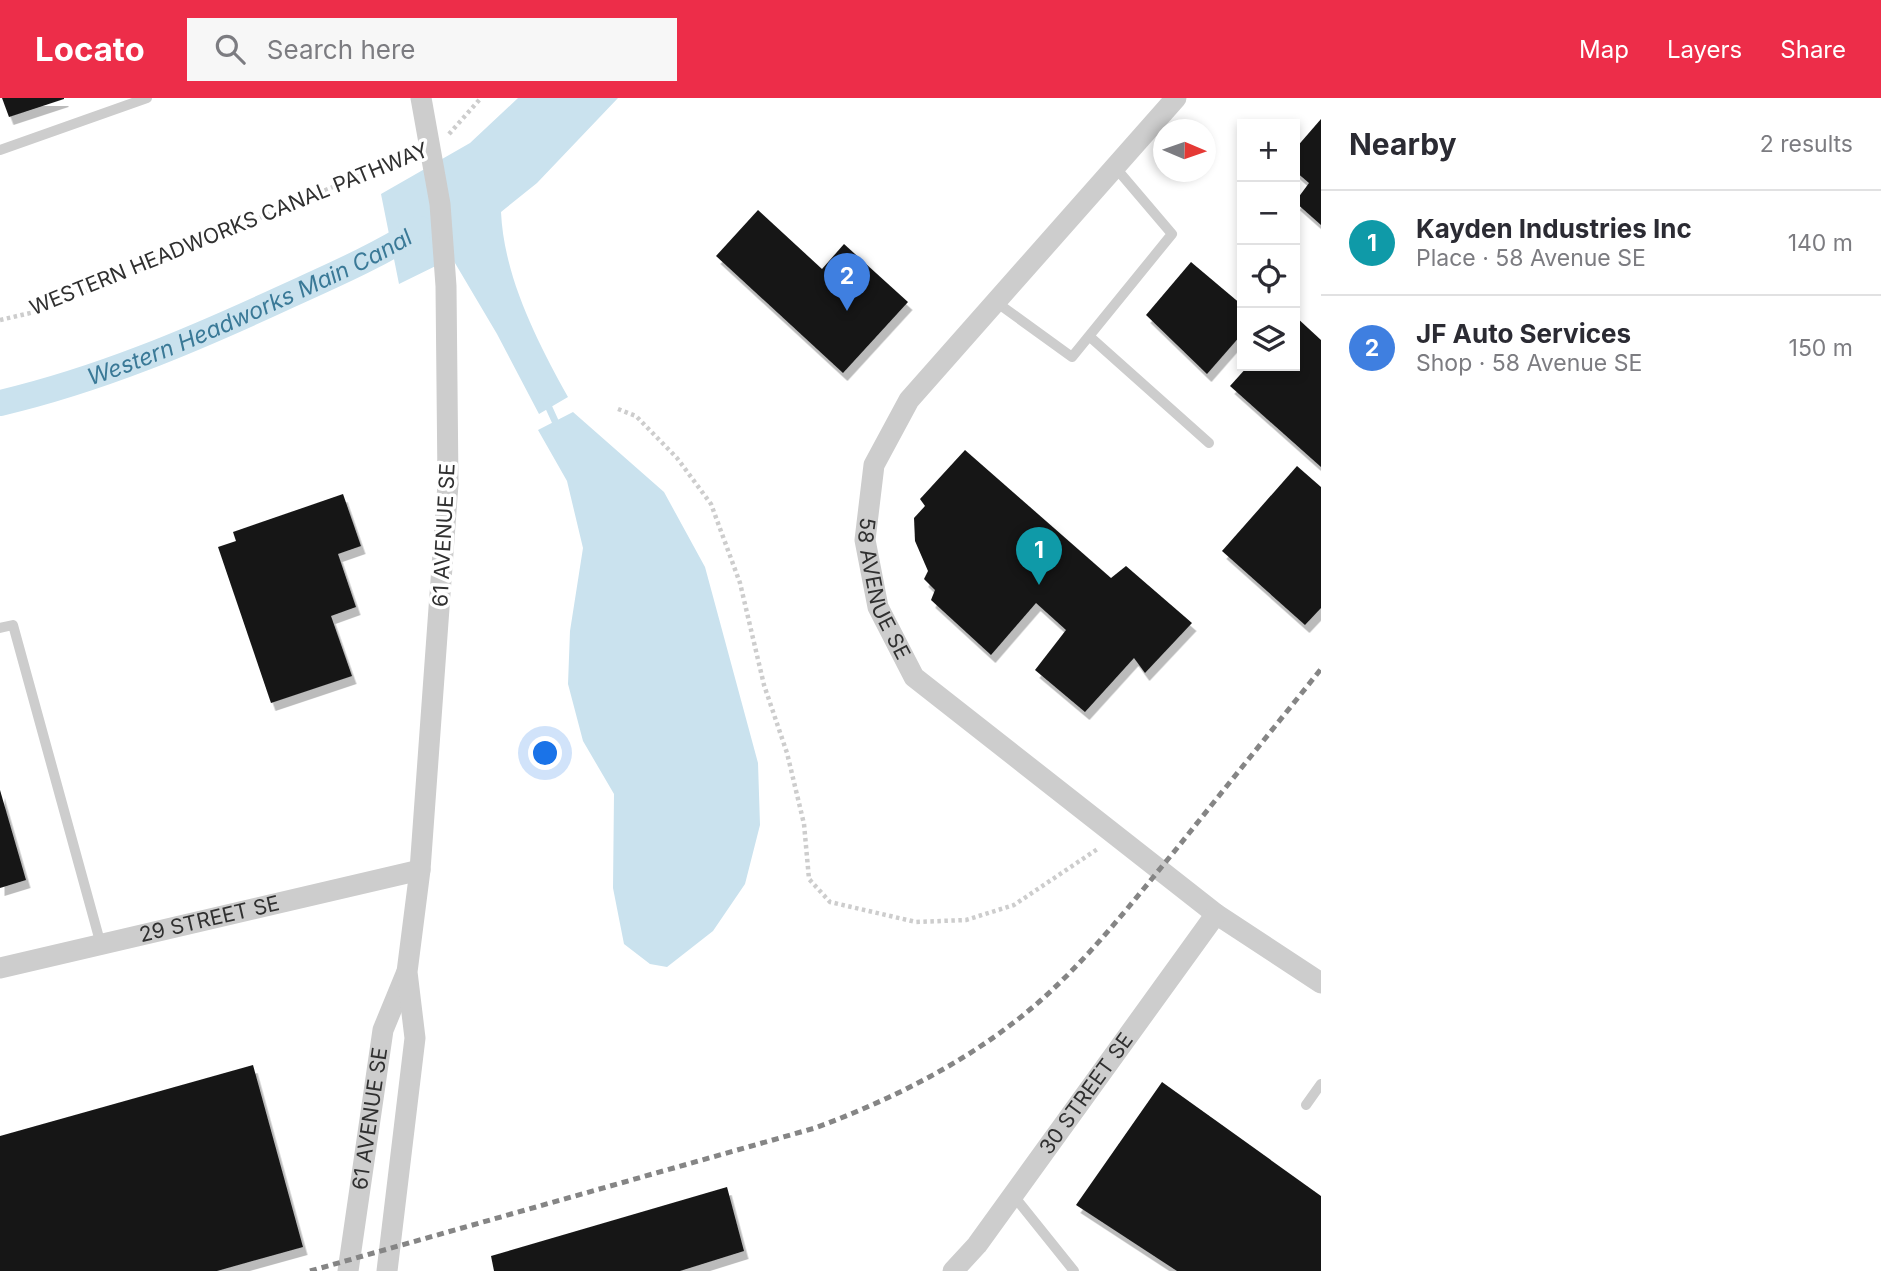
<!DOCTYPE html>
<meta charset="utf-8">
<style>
:root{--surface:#fff;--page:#f7f7f7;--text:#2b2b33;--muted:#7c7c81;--line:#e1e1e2;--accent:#ed2d49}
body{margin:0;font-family:Inter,sans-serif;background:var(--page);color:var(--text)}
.controls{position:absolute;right:21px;top:21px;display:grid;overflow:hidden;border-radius:0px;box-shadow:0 4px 10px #0003}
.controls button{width:63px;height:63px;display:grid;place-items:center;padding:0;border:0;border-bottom:2px solid var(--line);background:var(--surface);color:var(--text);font:35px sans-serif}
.compass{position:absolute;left:1153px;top:21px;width:63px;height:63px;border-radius:50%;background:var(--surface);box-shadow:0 4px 10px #0003;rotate:92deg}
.you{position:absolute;left:546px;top:656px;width:24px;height:24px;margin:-18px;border:5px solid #fff;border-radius:50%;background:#1a73e8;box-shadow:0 0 0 10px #1a73e833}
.badge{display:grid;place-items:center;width:46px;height:46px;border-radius:50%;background:var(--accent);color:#fff;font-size:23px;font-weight:700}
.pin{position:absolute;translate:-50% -58px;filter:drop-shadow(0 2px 4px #0008)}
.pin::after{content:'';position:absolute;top:37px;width:24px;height:21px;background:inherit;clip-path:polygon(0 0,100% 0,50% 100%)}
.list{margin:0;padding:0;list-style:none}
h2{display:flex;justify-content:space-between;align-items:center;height:91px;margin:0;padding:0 28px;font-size:30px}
h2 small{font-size:23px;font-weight:400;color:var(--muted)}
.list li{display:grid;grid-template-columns:46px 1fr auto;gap:21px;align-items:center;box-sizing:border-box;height:105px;padding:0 28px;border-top:2px solid var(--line)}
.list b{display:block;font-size:26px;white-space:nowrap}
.list p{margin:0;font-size:23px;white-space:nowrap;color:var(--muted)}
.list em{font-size:23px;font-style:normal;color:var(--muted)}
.icon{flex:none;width:38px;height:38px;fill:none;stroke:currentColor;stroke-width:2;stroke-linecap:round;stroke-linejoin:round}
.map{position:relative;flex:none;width:1321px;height:1173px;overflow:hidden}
header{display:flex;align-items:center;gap:42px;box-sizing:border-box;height:98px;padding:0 35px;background:var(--accent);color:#fff}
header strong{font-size:33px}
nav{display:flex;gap:38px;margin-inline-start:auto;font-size:24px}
.search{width:490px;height:63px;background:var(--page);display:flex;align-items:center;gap:18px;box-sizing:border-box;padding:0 24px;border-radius:0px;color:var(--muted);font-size:26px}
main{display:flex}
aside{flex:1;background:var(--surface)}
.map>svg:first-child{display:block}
</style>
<header>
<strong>Locato</strong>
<div class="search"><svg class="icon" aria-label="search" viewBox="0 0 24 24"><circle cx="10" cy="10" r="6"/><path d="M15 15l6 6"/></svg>Search here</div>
<nav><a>Map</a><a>Layers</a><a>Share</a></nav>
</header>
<main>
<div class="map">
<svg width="1321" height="1173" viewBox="0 0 1321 1173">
<defs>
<filter id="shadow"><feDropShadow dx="4.5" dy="8" stdDeviation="0" flood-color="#0004"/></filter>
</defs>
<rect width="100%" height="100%" fill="#fff"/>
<path fill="#cae2ee" d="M518,0H618L537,85L501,114C504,179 537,243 568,299L539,316L497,236L452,160L399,186L381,96L470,45Z
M573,314L664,394L705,469L758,665L760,727L745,786L713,833L667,869L650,866L624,846L613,790L614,696L583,643L568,586L570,533L583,450L567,383L538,332Z"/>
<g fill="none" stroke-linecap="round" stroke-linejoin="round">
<path stroke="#cae2ee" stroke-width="7" d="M545,301L555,323"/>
<path stroke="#cae2ee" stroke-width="26" id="s1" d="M0,305C98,282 190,243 281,201C329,179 376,159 420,131"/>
</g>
<path fill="#171717" filter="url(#shadow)" d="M2,0H64V1L9,19Z
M1321,21V127L1295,104L1309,85L1295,73V51Z
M758,112L822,171L844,146L908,204L843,275L716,158Z
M1191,164L1242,207V236L1207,276L1146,217Z
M1295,218L1321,242V369L1230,288L1248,268H1295Z
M965,352L1111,480L1126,468L1192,525L1145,575L1134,560L1085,614L1035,572L1066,532L1036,505L991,557L931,502L935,492L924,481L928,473L915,443L914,420L925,408L920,401Z
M1297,368L1321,389V510L1305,527L1222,453Z
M343,396L361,448L338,456L356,509L331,518L352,578L271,605L218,449L236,443L233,434Z
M0,692L26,782L0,790Z
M253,967L303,1149L217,1173H0V1038Z
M1162,984L1321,1098V1173H1177L1076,1107Z
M727,1089L744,1153L680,1173H494L491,1158Z"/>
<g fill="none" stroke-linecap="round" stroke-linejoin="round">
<path stroke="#cdcdcd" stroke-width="4.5" stroke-dasharray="3.5 3.5" stroke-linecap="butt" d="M449,36L481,0
M0,222L39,213L411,56
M618,311L636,318L677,360L711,406L740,485L764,587L787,655L804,726L809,781L830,804L916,824L966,822L1014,807L1099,750"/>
<path stroke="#cdcdcd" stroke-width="10" d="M0,52L147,0
M996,204L1072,259L1172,136L1115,69
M1089,238L1209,345
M0,530L13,527L101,847
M1306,1007L1321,986
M1013,1097L1074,1173"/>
<g stroke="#cdcdcd" stroke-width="21">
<path id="s2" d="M1176,0L909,302L874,367L865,442L878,509L914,579L1216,816L1321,885"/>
<path id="s3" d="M0,870L420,772"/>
<path id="s4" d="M348,1173L383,932L406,876"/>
<path d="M387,1173L415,940L407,874L420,772L448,386"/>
<path id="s5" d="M953,1173L977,1147L1216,816"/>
</g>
<path stroke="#858585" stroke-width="5" stroke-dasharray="7 5" stroke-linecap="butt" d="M310,1173L815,1030C896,1000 975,960 1040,903C1092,857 1134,802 1178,749C1225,690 1273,631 1321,571"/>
<path stroke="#cdcdcd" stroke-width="21" d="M421,0L440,106L446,188L448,386"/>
</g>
<g text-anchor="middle" stroke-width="7" stroke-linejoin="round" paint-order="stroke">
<g font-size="21" fill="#303030" stroke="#fff">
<text transform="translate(229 131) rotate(-22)" y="7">WESTERN HEADWORKS CANAL PATHWAY</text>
<text transform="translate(444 437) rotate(-87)" y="7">61 AVENUE SE</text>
<text dy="7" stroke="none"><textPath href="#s2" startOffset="604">58 AVENUE SE</textPath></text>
<text dy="7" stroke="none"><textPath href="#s3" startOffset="215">29 STREET SE</textPath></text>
<text dy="7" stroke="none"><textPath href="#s5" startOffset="222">30 STREET SE</textPath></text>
<text dy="7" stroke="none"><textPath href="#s4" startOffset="154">61 AVENUE SE</textPath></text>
</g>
<g font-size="23" font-style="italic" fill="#3a7997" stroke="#fff">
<text dy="8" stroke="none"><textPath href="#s1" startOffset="268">Western Headworks Main Canal</textPath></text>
</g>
</g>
</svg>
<div class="controls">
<button>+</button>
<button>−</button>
<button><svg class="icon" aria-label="locate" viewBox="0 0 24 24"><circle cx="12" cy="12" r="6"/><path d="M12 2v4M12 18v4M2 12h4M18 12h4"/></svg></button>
<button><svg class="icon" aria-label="layers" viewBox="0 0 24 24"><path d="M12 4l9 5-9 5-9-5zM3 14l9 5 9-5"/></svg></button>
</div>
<svg class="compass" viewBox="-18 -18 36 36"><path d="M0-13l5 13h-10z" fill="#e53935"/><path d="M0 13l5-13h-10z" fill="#7c7c81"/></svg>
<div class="you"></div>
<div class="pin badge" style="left:1039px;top:487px;background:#0f9aa8">1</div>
<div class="pin badge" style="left:847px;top:213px;background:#3f7fe0">2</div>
</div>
<aside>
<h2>Nearby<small>2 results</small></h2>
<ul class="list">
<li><span class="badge" style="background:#0f9aa8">1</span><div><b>Kayden Industries Inc</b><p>Place · 58 Avenue SE</p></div><em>140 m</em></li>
<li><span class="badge" style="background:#3f7fe0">2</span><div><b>JF Auto Services</b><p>Shop · 58 Avenue SE</p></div><em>150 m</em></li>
</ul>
</aside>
</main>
